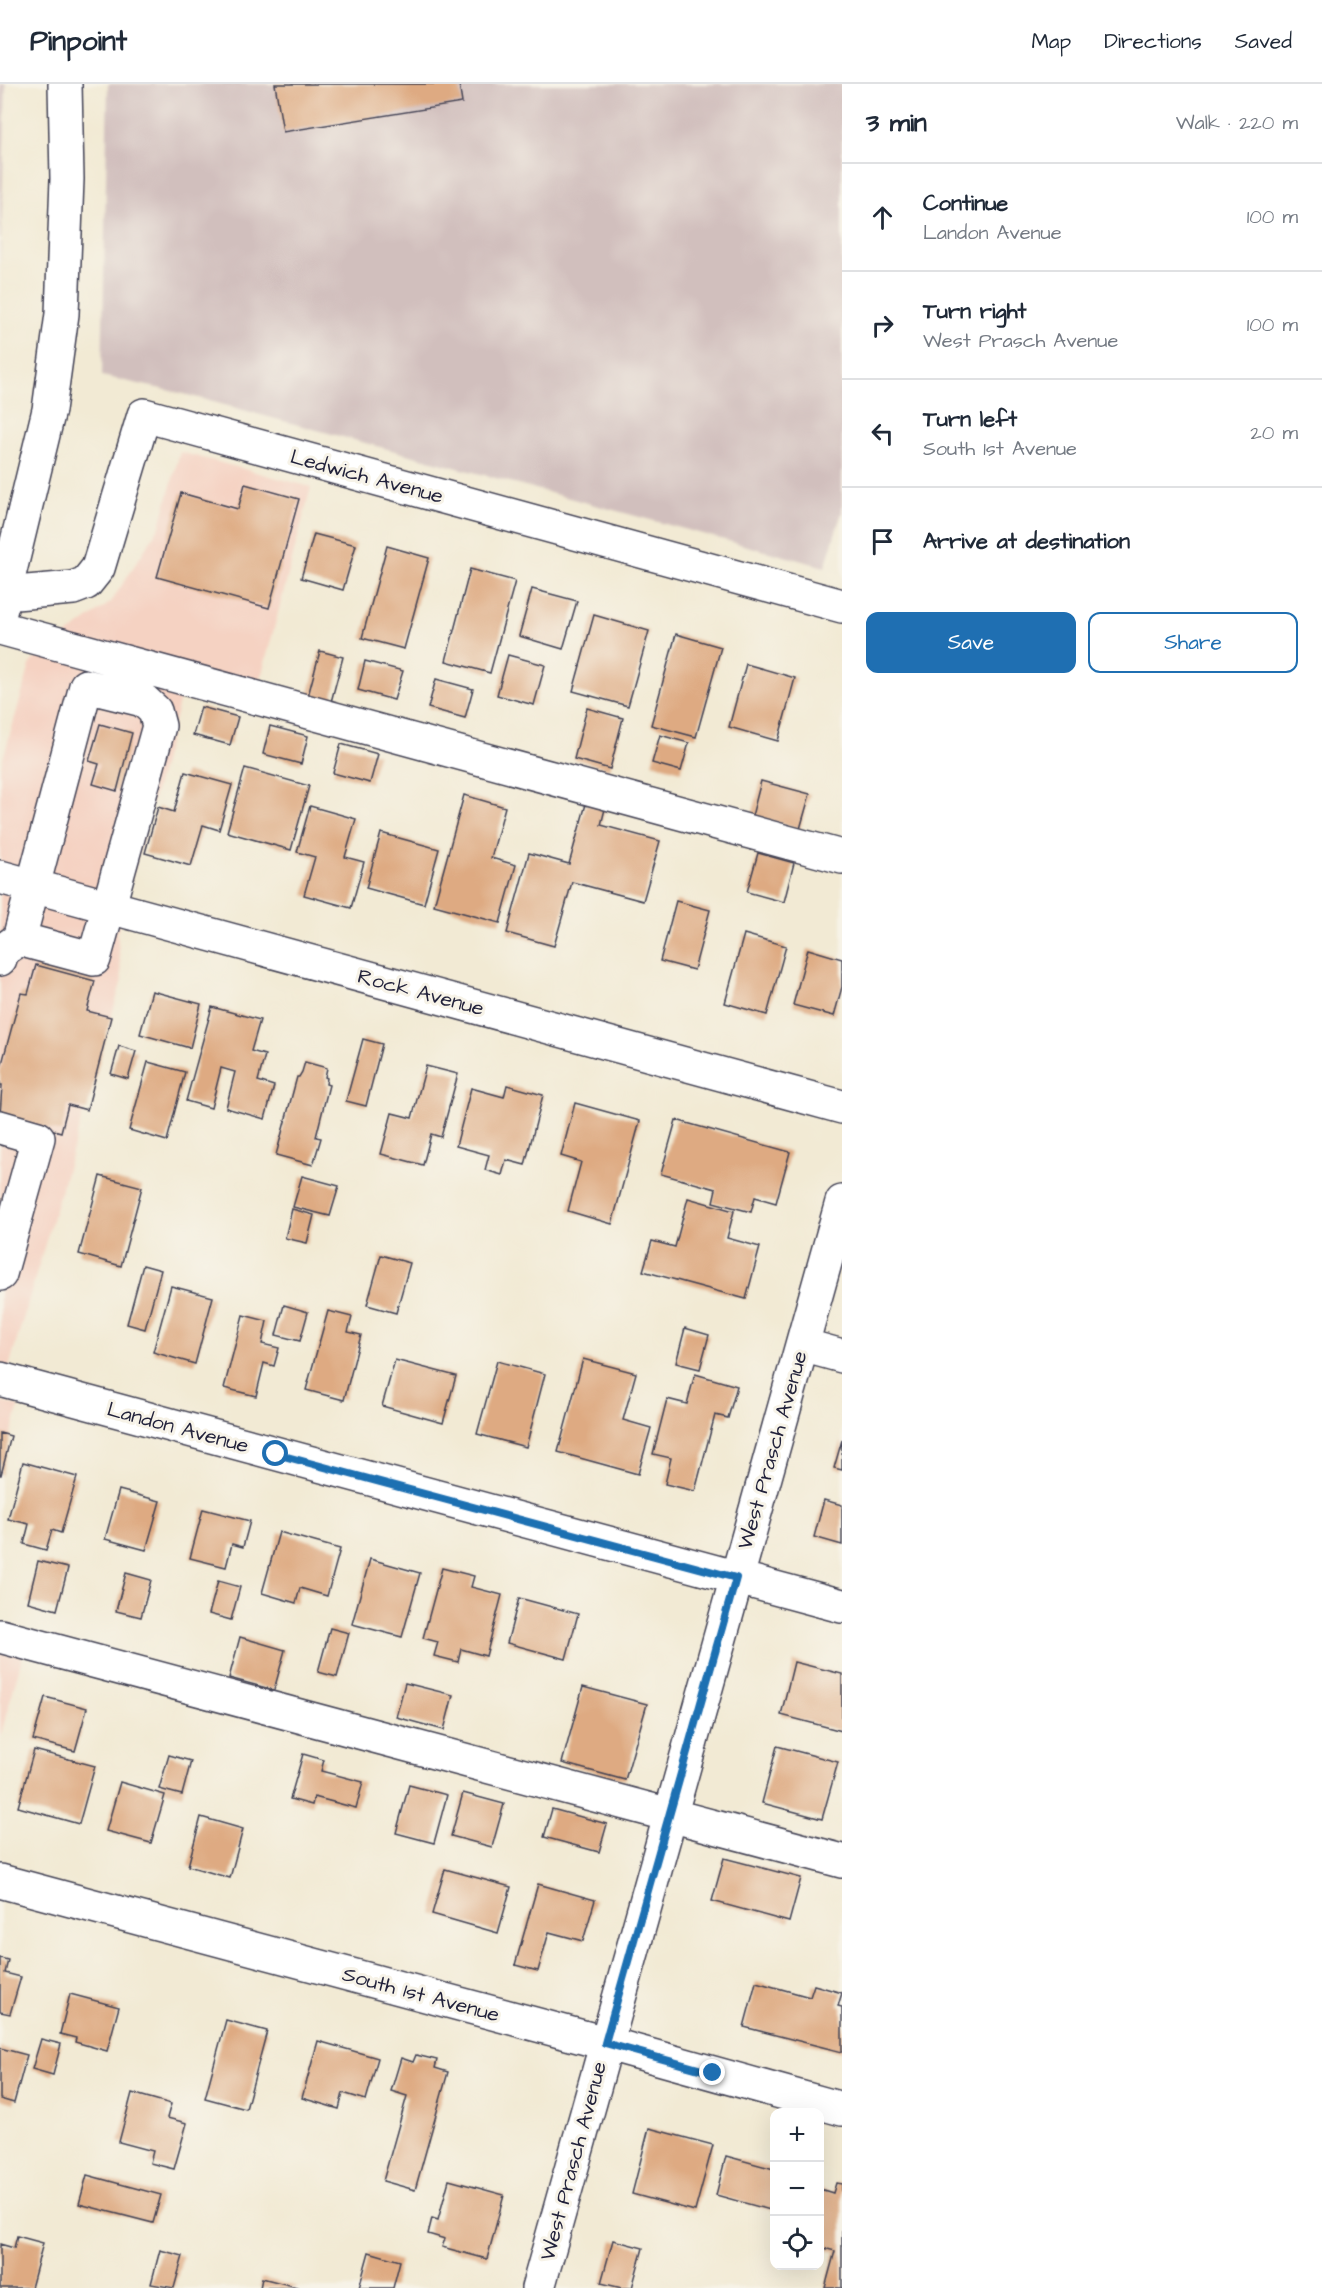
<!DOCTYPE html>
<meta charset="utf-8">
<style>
:root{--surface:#fff;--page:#f2f2f3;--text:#1f2937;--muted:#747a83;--line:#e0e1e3;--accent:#1f6fb2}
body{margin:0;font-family:"Architects Daughter",sans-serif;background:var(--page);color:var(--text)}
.controls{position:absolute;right:18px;bottom:18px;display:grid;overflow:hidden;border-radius:12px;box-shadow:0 6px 24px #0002}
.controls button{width:54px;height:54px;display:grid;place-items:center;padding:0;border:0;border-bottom:2px solid var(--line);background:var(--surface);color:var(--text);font:30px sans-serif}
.stop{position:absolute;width:18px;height:18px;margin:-14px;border:4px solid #1f6fb2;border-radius:50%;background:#fff}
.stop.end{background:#1f6fb2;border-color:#fff;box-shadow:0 2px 6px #0008}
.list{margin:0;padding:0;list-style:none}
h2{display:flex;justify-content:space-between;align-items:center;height:78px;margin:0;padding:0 24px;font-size:26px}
h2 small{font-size:20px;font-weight:400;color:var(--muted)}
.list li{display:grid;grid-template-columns:39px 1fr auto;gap:18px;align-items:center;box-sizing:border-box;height:108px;padding:0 24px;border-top:2px solid var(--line)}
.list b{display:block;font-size:22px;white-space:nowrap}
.list p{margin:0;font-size:20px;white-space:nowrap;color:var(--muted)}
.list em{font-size:20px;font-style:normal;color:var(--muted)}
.actions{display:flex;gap:12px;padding:18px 24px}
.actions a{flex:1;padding:14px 0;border:2px solid var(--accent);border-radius:12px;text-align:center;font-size:21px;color:var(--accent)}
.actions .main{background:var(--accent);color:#fff}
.icon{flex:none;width:33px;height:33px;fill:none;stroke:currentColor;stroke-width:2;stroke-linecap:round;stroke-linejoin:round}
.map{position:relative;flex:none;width:842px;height:2204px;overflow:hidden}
header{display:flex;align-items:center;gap:36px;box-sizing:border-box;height:84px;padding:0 30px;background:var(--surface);border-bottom:2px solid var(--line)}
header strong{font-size:28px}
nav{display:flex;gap:33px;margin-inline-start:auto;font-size:21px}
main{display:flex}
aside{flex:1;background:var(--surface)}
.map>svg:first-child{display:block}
</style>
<header>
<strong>Pinpoint</strong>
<nav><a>Map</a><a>Directions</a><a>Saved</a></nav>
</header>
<main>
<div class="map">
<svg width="842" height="2204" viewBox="0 0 842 2204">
<rect width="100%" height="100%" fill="#f7f3e8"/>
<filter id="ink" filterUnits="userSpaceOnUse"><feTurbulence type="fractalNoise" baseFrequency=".0167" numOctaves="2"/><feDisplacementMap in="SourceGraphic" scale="12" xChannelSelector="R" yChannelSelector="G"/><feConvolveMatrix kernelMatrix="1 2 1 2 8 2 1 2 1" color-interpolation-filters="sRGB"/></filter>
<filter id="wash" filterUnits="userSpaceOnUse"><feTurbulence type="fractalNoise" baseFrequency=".008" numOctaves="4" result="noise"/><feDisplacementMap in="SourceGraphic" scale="24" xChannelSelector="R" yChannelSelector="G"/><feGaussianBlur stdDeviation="1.35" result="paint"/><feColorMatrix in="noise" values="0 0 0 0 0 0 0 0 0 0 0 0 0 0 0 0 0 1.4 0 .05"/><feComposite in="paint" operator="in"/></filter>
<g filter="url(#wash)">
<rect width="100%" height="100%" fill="#f2ead4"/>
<path fill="#f5d2c2" d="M180,368L311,403L257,609L187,589L117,849L122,896L0,1314V685L31,578L111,518L160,442Z
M0,1318L19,1322L0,1388Z
M0,1564L23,1570L0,1654Z"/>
<path fill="#d1bfbd" d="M0,0H6L0,188Z
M108,0H842V428L825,483L180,309L102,292Z"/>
<g id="blocks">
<path fill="#deaa82" d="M275,0H459L462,19L283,48Z
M245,400L299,415L269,524L157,493L181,409L238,425Z
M314,450L356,461L343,506L301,494Z
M387,462L429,474L404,565L362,554Z
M470,485L515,497L490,589L446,577Z
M532,505L577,517L563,565L519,552Z
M594,531L649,547L628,622L573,607Z
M676,550L721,563L696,653L651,641Z
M320,567L343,573L331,618L308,612Z
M508,571L545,581L534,621L497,611Z
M365,577L403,587L394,616L358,606Z
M746,580L795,594L778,657L729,643Z
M436,595L473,605L465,634L428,624Z
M201,623L238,633L230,661L193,651Z
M587,624L623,634L610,685L574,675Z
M100,640L132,649L117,707L93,700L99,680L89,677Z
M270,642L308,652L301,680L263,670Z
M660,651L689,659L681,687L652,679Z
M341,660L378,670L370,699L333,689Z
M245,684L309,702L291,766L227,748Z
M185,688L232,701L219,746L203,741L191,782L145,769L158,723L174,728Z
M761,697L810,710L800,745L752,732Z
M464,711L505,723L491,774L516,781L500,839L434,821Z
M586,720L605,725L601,741L660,757L643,817L572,798L554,862L507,849L529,769L569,780Z
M310,722L356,735L345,773L364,778L351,824L304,811L315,773L297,768Z
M381,749L439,765L424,820L366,804Z
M758,769L794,779L784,818L747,808Z
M676,817L710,826L694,886L660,877Z
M744,850L786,862L767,931L725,919Z
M808,865L842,875V903L834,932L793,921Z
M36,881L95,897L87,927L111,933L87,1026L68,1021L61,1048L0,1031L2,1001H0V987L21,909L28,910Z
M152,907L201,920L190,964L140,950Z
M212,923L260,936L251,967L265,971L258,997L274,1002L265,1035L226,1024L235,988L221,984L211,1024L186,1017Z
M363,955L382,960L366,1022L346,1017Z
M119,962L136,967L128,995L111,990Z
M148,978L185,988L167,1057L129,1046Z
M305,978L327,984L325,993L327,994L326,1000L329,1001L316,1053L321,1054L313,1081L276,1071L297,993H299L302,988Z
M426,982L458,990L441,1053L431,1050L423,1081L381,1070L392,1029L412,1034Z
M507,1001L543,1011L525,1081L506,1076L502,1091L485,1086L489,1071L456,1062L471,1004L504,1013Z
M575,1019L640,1037L612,1140L568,1127L581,1078L561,1072Z
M676,1036L790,1068L776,1119L755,1113L751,1128L713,1118L716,1105L661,1090Z
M100,1092L142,1103L121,1182L79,1170Z
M302,1092L339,1102L330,1132L293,1123Z
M688,1114L734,1127L727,1154L760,1163L746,1215L643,1187L652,1157L675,1163Z
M292,1125L314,1131L307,1159L285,1154Z
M381,1171L410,1179L396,1229L367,1221Z
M143,1181L161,1186L145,1245L127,1240Z
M171,1202L213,1213L195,1280L153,1268Z
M284,1221L308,1228L300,1257L276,1251Z
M328,1227L352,1233L348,1248L361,1251L344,1316L306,1306Z
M243,1231L267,1237L262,1260L279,1264L274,1282L264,1279L256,1312L224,1304Z
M685,1244L709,1251L700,1285L676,1279Z
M583,1275L636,1289L623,1336L651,1344L638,1390L558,1368Z
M395,1276L456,1292L443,1339L382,1322Z
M497,1277L545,1290L526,1363L477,1350Z
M695,1290L737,1302L728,1334L715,1331L695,1407L665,1400L671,1374L653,1370L667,1315L687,1320Z
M0,1349L11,1352L1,1391H0Z
M842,1356V1386L834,1384Z
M23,1378L77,1393L61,1449L52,1446L46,1466L24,1460L29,1440L8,1435Z
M119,1406L160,1417L146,1466L105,1455Z
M824,1416L842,1421V1461L814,1453Z
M203,1425L250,1437L243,1463L232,1460L226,1483L190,1474Z
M279,1448L340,1465L327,1512L300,1504L296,1519L262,1509Z
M370,1475L420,1489L402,1553L352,1540Z
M38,1477L68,1484L57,1526L28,1518Z
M442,1484L474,1492L471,1503L502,1511L486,1572L461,1565L458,1578L434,1572L438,1558L423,1554Z
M126,1489L151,1496L141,1533L116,1527Z
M218,1497L240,1503L231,1536L209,1530Z
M519,1514L578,1530L566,1575L507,1559Z
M330,1544L349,1549L337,1593L318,1588Z
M240,1553L285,1566L274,1606L229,1594Z
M794,1578L842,1590V1647L781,1631Z
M405,1599L453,1611L444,1646L396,1633Z
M583,1603L647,1620L625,1696L562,1679Z
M45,1613L87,1624L75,1667L33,1656Z
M777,1662L838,1678L822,1735L762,1719Z
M34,1666L95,1682L79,1740L18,1723Z
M303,1670L324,1676L321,1687L363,1698L356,1724L314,1713L312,1721L290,1715Z
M169,1671L191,1677L182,1711L159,1705Z
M120,1698L165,1711L151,1759L106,1747Z
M409,1701L447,1711L434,1759L396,1749Z
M463,1709L504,1720L492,1763L451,1752Z
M552,1725L607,1740L599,1768L544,1753Z
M201,1733L243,1745L230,1794L188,1782Z
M724,1774L801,1794L789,1838L712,1817Z
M445,1785L511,1803L498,1849L432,1830Z
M538,1800L595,1816L583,1857L549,1848L538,1887L515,1881Z
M0,1874L8,1876L5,1889L21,1893L10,1930L0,1928Z
M756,1898L810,1913L814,1901L842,1909L838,1922L842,1923V1968L744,1943Z
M70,1910L119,1923L107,1967L75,1958L76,1954L60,1950Z
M226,1936L267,1947L246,2025L205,2014Z
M41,1955L61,1960L53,1991L32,1985Z
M318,1957L378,1974L366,2016L343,2009L339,2025L302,2014Z
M0,1964L27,1971L14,2019L0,2015Z
M416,1971L437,1976L435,1984L448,1988L415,2106L383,2097L407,2012L391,2007L401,1974L413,1978Z
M132,2009L171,2020L167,2034L187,2039L174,2085L150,2079L153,2067L119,2058Z
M649,2044L713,2061L695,2127L632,2110Z
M726,2072L774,2085V2127L716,2111Z
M87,2091L161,2111L153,2139L79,2120Z
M449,2096L504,2111L487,2175L442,2163L445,2155L428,2150L432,2134L438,2136Z
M836,2099L842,2100V2204H825L835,2167L820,2163V2105L833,2109Z
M17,2152L43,2159L31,2204H0V2160L14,2164Z
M613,2156L643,2164L632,2204H622L601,2199Z
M160,2166L183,2172L174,2204L151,2200Z
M369,2168L400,2177L393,2204H359Z
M262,2194L297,2203V2204H260Z"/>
</g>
</g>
<g filter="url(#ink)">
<use href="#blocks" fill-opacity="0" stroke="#414052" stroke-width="1.5"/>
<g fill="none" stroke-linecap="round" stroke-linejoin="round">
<defs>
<path id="minor" d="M4,510L73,504L86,499L98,484L144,331L842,522
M0,544L842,773
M86,602L143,616L155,627L159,642L94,875L19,855Z
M0,793L842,1023
M0,875L2,867L19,855
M0,1043L38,1054L0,1190
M802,1261L842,1272
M0,1295L842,1522
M0,1552L842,1777
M0,1797L605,1959L842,2025
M538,2204L842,1118"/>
<path id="major" d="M0,528L49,326L62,230L67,95L65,0"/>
</defs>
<use href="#minor" stroke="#414052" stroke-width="36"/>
<use href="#major" stroke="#414052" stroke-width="36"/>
<use href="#minor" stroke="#fff" stroke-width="33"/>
<use href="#major" stroke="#fff" stroke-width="33"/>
</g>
</g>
<g fill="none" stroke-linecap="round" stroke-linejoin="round" filter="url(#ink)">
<path stroke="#1f6fb2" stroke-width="8" d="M276,1370L736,1494L605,1959L713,1989"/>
</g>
<g text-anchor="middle" stroke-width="6" stroke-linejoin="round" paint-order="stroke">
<g font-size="21" fill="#22223b" stroke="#f7f3e8">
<text transform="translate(367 392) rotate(15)" y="7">Ledwich Avenue</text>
<text transform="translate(421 908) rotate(15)" y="7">Rock Avenue</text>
<text transform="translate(178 1343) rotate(15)" y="7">Landon Avenue</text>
<text transform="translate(772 1366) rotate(-74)" y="7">West Prasch Avenue</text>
<text transform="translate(421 1910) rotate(15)" y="7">South 1st Avenue</text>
<text transform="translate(573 2077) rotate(-75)" y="7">West Prasch Avenue</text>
</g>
</g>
</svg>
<div class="controls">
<button>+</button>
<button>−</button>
<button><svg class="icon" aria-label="locate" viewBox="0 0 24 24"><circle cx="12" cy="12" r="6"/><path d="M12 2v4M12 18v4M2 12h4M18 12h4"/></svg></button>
</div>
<div class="stop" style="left:276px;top:1370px"></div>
<div class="stop end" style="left:713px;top:1989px"></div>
</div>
<aside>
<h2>3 min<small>Walk · 220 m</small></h2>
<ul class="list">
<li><svg class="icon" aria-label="ahead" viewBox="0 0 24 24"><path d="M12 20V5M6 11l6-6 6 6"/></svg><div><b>Continue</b><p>Landon Avenue</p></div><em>100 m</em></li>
<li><svg class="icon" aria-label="right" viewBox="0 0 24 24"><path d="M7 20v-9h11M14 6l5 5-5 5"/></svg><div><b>Turn right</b><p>West Prasch Avenue</p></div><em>100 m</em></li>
<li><svg class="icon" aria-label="left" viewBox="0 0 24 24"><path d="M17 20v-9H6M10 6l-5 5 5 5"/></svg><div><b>Turn left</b><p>South 1st Avenue</p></div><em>20 m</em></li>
<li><svg class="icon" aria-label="arrive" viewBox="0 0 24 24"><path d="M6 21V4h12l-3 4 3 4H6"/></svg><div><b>Arrive at destination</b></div></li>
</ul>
<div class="actions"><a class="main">Save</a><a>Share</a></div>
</aside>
</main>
